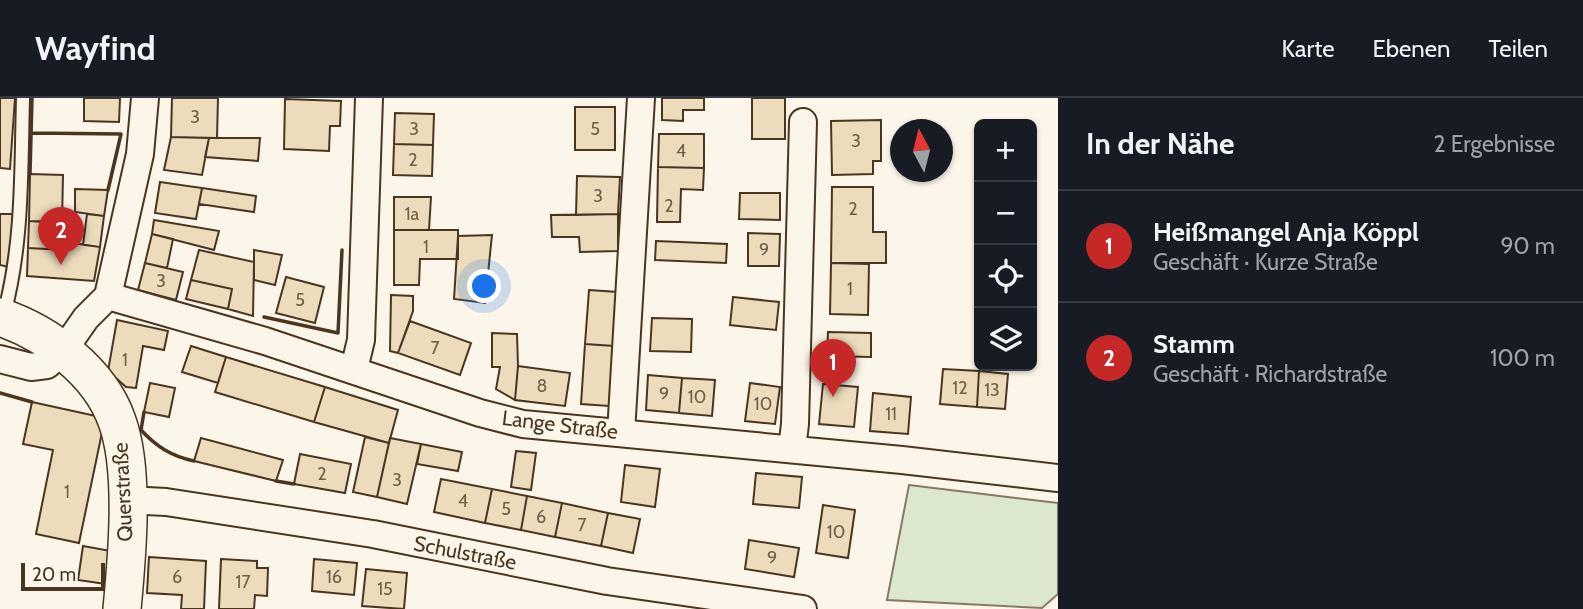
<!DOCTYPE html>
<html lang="de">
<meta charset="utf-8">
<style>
:root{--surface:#171b24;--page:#242831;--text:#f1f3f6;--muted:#9ea1a6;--line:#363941;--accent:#c62828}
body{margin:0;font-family:Cabin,sans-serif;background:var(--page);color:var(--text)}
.controls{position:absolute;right:21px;top:21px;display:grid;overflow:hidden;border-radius:10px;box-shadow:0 2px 5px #0004}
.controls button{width:63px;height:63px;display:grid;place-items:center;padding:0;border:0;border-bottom:2px solid var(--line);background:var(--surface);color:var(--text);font:35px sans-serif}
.compass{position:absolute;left:890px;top:21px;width:63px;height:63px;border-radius:50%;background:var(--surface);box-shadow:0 2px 5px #0004;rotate:353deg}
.scale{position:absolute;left:21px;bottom:18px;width:84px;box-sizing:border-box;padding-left:7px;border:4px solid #4a3520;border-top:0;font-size:19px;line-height:24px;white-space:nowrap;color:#4a3520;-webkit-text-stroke:5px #fbf6e9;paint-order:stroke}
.you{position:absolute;left:485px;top:189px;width:24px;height:24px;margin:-18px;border:5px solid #fff;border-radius:50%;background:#1a73e8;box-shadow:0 0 0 10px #1a73e833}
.badge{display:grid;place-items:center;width:46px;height:46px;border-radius:50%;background:var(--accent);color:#fff;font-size:23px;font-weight:700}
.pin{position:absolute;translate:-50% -58px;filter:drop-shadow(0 2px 4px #0008)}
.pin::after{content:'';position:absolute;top:37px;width:24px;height:21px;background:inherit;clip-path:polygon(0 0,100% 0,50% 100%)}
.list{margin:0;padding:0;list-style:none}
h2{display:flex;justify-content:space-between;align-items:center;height:91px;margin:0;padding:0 28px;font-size:30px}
h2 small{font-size:23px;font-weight:400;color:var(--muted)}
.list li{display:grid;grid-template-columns:46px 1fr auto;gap:21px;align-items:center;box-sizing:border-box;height:112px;padding:0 28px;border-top:2px solid var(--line)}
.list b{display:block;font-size:26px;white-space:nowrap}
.list p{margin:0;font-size:23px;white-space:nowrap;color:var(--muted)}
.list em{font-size:23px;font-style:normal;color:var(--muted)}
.icon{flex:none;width:38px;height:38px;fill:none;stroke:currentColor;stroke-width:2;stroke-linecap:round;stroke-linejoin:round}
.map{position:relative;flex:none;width:1058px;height:511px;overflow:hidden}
header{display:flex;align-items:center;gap:42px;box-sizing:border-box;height:98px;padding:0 35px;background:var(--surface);border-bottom:2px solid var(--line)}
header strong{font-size:33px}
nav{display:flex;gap:38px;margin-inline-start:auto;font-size:24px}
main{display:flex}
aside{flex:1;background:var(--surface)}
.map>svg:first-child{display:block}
</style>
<header>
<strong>Wayfind</strong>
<nav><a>Karte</a><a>Ebenen</a><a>Teilen</a></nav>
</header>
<main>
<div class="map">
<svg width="1058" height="511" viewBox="0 0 1058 511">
<rect width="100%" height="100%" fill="#fbf6e9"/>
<path fill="#dce7d0" stroke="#887966" stroke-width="2" d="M909,387L1058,405V496L1042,510L887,502Z"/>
<path fill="#ecdcbc" stroke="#4a3520" stroke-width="2" d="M0,0H15L10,71L0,70Z
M84,0H120L119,24L84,23Z
M172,0H218L217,40L171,39Z
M662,0H704V12H683V23L662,22Z
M752,0H785V41H752Z
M285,1L341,3L340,28H330L329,53L284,51Z
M575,9H615V52H575Z
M395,15L434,16L433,47L394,46Z
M881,22V63H873V76L832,77L831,23Z
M659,36H704V70L658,69Z
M171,39L209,40L202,77L164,72Z
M209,40H260L258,63L205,59Z
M394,46L433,47L432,78L393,77Z
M658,69L704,70L703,92L681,91L680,124H657Z
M30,76L63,77L62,125L29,123Z
M577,78L620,79L618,116L576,117Z
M160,84L202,90L196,121L155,115Z
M832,89H873V134H886V165H831Z
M202,90L256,98L254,114L199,106Z
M75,91L108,92L104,118L75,114Z
M740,95H780V122L739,121Z
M394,99H431L429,132H394Z
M0,116H13L9,169L0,167Z
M87,116L104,118L100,149L83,147Z
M618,116V153L580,154L579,139H552L551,117Z
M154,122L219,133L214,152L152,136Z
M29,123L67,124L66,152L28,150Z
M394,132H458V161H420L419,187H394Z
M748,135L780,136L779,168H748Z
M152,136L173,141L167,170L145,165Z
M492,137L485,205L454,201L458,138Z
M656,143L727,146L726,165L655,162Z
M66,144L100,149L94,183L27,178L28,150L66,152Z
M199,152L254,164L253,218L228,211L232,191L191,182Z
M254,152L282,157L275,187L254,182Z
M145,165L183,174L176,202L138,192Z
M831,165L869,166L868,217L830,216Z
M286,179L324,189L315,225L276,215Z
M191,182L232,191L228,211L186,201Z
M589,192L618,194L614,248L585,246Z
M391,197L413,198V213L398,255L390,253Z
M733,199L779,204L776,232L730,227Z
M652,220L692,221L691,254L650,253Z
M117,222L168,233L164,252L143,248L136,290L126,289L108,273Z
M410,223L471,245L460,277L398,255Z
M828,234L871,235V259L827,258Z
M492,235L517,236L518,268L515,302L496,291L500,269H492Z
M585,246L614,248L609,308L581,306Z
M191,248L226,259L218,285L182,274Z
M226,259L325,289L314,324L215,294Z
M518,268L570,275L565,308L515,302Z
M943,271L979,273L977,309L940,306Z
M979,273L1008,276L1005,311L977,309Z
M648,277L682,280L679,315L646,312Z
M682,280L715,282L712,318L679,315Z
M150,285L175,290L169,319L144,314Z
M750,285L780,289L775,326L745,323Z
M823,286L858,289L854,329L819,326Z
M325,289L398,312L389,345L314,324Z
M873,295L911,299L908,336L870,333Z
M32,304L105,320L79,445L36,436L53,352L23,346Z
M365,339L389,345L377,399L353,394Z
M201,340L283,362L276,383L194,363Z
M390,340L421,346L407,406L377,399Z
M421,346L462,354L458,373L417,366Z
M516,353L536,355L531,392L511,389Z
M300,356L351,366L345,395L294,386Z
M625,367L660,371L655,409L621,404Z
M756,375L802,379L799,410L753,406Z
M441,381L492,391L485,425L434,414Z
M492,391L527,398L521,432L485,425Z
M527,398L562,405L555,439L521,432Z
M562,405L608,415L601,448L555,439Z
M823,407L855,412L848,460L816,455Z
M608,415L640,421L633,455L601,448Z
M749,442L799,450L794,479L745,471Z
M83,448L111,453L106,486L78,482Z
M149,459L206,463L204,511H181L182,497L147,495Z
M221,461L257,463V470H268L267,498L255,497L254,511H219Z
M314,461L357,465L354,497L312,493Z
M366,471L407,475L404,511L362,508Z"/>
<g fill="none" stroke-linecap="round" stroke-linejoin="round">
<defs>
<path id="lane" d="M4,216C23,146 21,73 23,0"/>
<path id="street" d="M108,198L140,56L145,0
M0,261L31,269L47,267L63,253L86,220L108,198L265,243L480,315L523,326L902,362L1058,380
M354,271L361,242L369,0
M621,335L641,0
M792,351L795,326L803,24
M127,402L166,404L373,436L607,483L803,511"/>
<path id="secondary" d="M0,219C48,235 100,274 117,323C135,372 127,459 122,511"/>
</defs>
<use href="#lane" stroke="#4a3520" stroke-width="16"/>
<use href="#street" stroke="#4a3520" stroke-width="30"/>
<use href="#secondary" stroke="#4a3520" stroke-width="40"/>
<use href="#lane" stroke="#fbf6e9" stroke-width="12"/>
<use href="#street" stroke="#fbf6e9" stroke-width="26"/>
<use href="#secondary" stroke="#fbf6e9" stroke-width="37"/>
<path stroke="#4a3520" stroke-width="3.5" d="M31,35L121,36L108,92
M30,76L32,0
M264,219L338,235L342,152
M0,295L32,304
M144,314L141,332C157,349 171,358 194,363
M276,383L294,386"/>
</g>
<g text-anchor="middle" stroke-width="5" stroke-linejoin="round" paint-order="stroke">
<g font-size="18" fill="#725f47">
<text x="195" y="25">3</text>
<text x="414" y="37">3</text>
<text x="595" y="37">5</text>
<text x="856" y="49">3</text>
<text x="681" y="59">4</text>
<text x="413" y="68">2</text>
<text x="598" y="104">3</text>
<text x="669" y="114">2</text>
<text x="853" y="117">2</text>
<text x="412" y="122">1a</text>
<text x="426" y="155">1</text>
<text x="764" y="158">9</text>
<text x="161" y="189">3</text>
<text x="850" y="197">1</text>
<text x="300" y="208">5</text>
<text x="435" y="256">7</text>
<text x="125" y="268">1</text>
<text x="542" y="294">8</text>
<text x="960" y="296">12</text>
<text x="992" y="298">13</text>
<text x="664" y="302">9</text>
<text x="697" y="305">10</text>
<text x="763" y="312">10</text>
<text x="891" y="322">11</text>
<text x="322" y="382">2</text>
<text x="397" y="388">3</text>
<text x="67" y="400">1</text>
<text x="463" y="409">4</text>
<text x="506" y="417">5</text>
<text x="541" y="425">6</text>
<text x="582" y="433">7</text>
<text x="836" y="440">10</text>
<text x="772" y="466">9</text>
<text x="177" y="485">6</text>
<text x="334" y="485">16</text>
<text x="243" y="490">17</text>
<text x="385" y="497">15</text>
</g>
<g font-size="21" fill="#4a3520" stroke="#fbf6e9">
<text transform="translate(560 327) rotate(7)" y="7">Lange Straße</text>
<text transform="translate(123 394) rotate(-93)" y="7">Querstraße</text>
<text transform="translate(465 455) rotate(11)" y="7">Schulstraße</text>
</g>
</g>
</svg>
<div class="controls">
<button>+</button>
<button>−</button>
<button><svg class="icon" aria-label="locate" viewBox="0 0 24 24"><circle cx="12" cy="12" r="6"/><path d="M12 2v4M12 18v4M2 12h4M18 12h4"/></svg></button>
<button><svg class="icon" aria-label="layers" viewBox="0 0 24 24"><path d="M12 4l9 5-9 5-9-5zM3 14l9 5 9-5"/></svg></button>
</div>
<svg class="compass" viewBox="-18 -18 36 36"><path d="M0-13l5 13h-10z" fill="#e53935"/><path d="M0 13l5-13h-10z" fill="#9ea1a6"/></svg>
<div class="scale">20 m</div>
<div class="you"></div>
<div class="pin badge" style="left:833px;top:299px">1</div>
<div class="pin badge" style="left:61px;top:167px">2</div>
</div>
<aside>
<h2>In der Nähe<small>2 Ergebnisse</small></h2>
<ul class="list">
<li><span class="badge">1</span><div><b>Heißmangel Anja Köppl</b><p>Geschäft · Kurze Straße</p></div><em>90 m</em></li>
<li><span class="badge">2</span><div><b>Stamm</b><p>Geschäft · Richardstraße</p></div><em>100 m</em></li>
</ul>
</aside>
</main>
